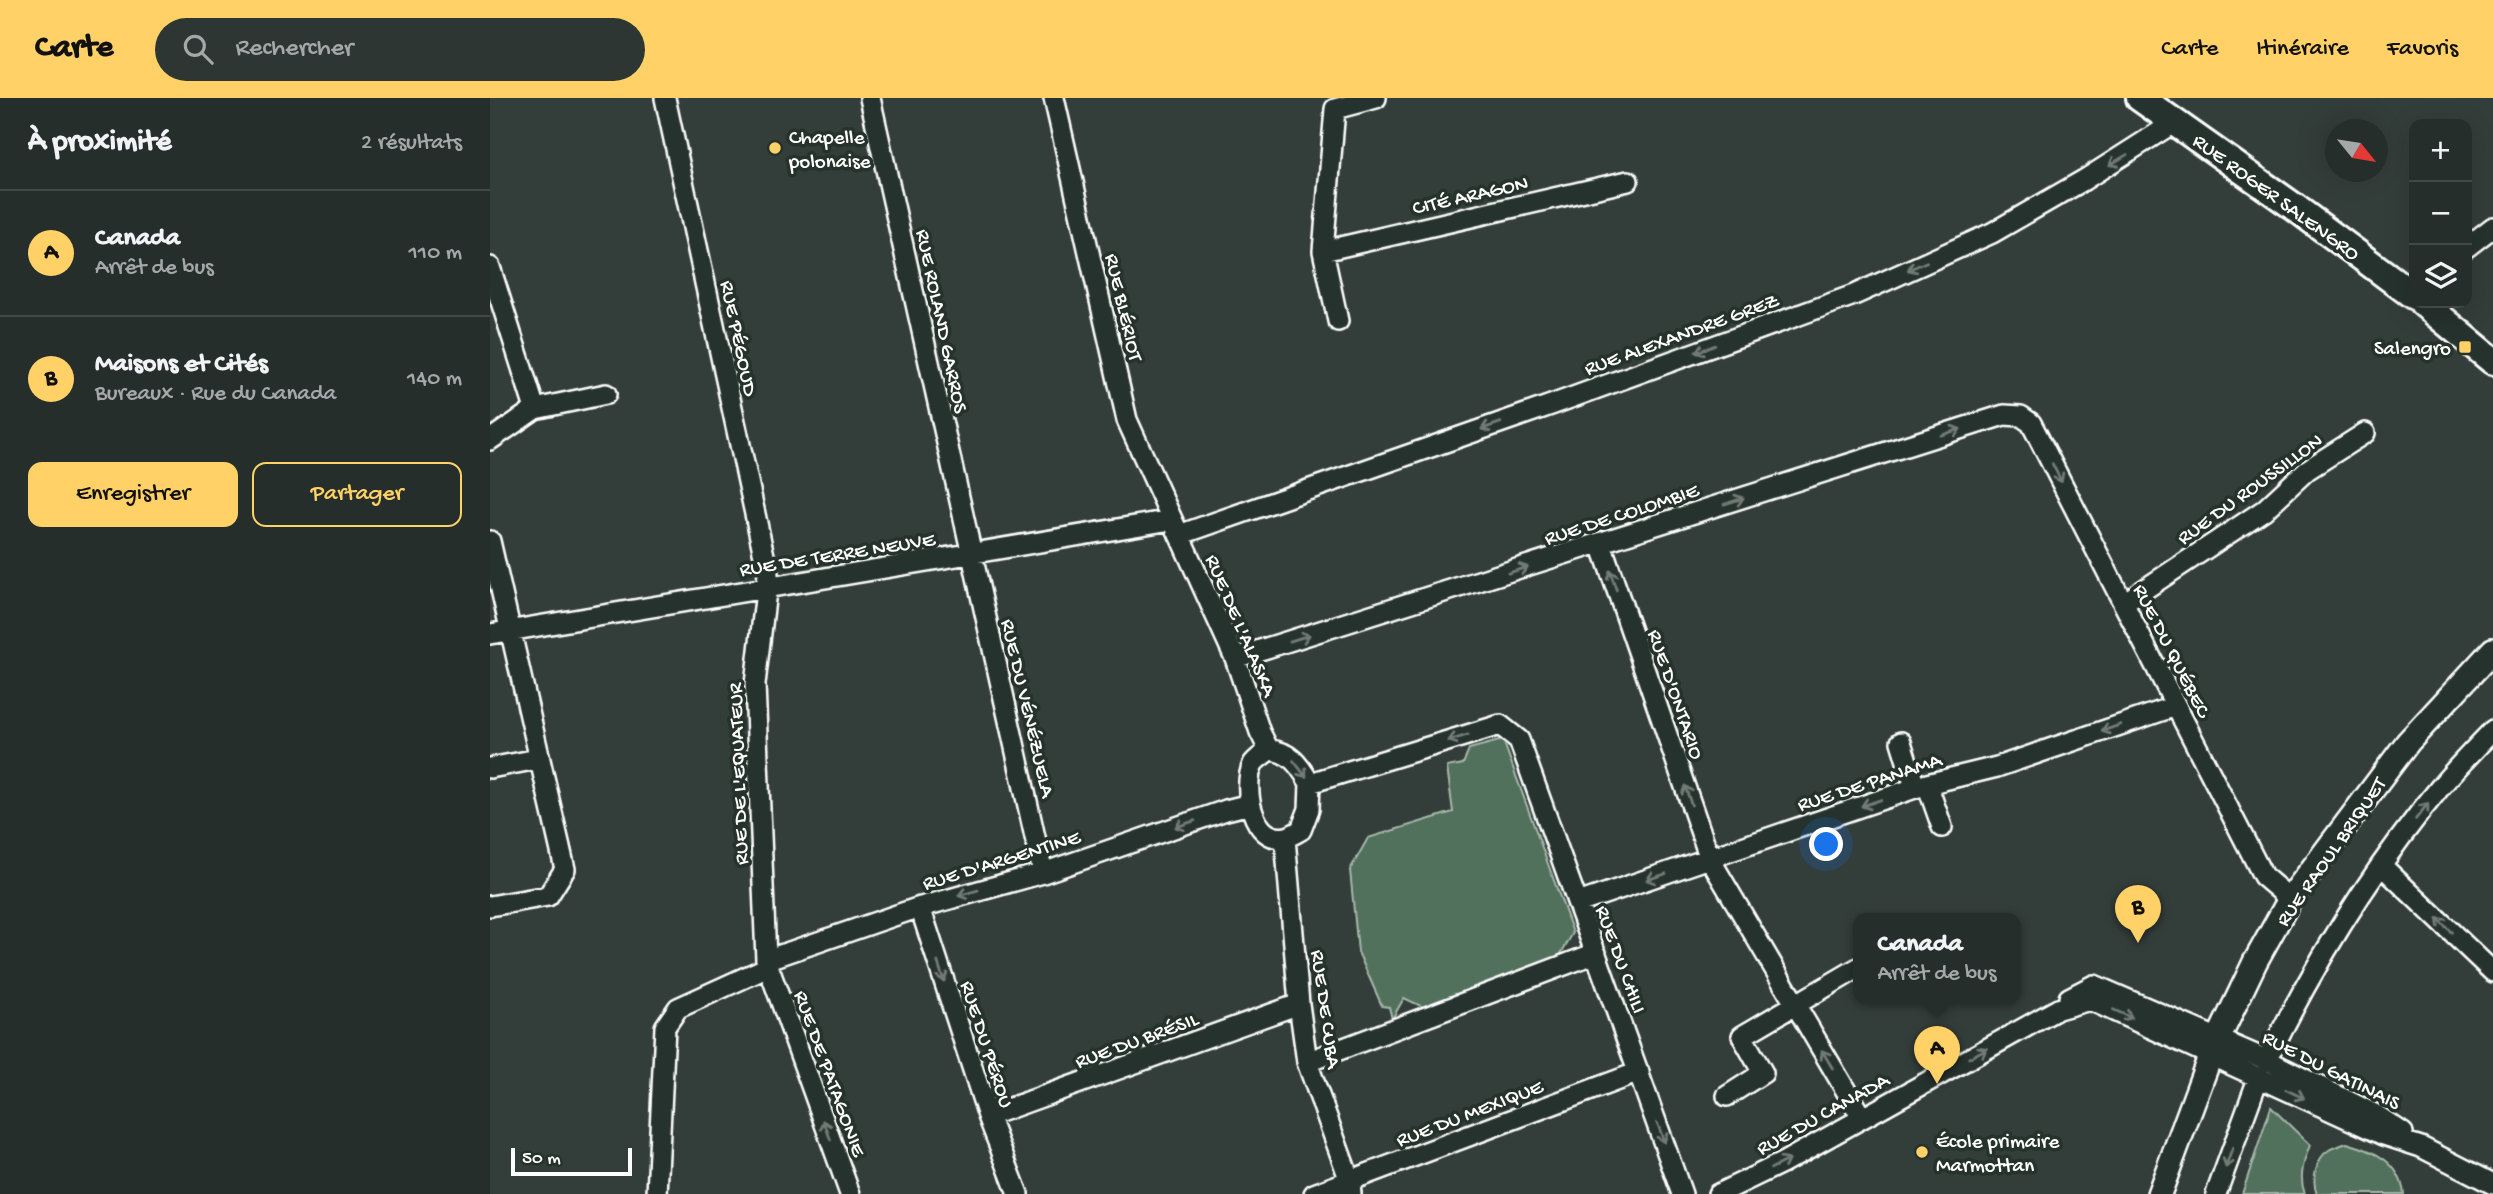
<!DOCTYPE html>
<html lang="fr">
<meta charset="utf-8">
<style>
:root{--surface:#262e2c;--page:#2e3634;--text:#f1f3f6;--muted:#a4a8a9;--line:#424a48;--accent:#ffd166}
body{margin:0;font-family:"Gochi Hand",sans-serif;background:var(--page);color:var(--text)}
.controls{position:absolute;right:21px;top:21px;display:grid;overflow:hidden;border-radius:14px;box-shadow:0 7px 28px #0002}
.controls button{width:63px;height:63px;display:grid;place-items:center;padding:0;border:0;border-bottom:2px solid var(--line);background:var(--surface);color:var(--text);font:35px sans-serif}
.compass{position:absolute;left:1835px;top:21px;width:63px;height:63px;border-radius:50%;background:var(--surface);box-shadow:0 7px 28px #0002;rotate:120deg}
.scale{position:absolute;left:21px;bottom:18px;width:121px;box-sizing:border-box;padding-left:7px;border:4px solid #fff;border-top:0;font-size:19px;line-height:24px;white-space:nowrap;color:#fff;-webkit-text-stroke:5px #26332d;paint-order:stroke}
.you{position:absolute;left:1337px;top:747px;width:24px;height:24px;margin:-18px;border:5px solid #fff;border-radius:50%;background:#1a73e8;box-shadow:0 0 0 10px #1a73e833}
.badge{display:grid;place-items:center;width:46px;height:46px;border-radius:50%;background:var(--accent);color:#111;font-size:23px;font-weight:700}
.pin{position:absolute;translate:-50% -58px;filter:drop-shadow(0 2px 4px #0008)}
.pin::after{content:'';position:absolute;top:37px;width:24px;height:21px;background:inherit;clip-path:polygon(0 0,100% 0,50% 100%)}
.popup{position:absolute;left:1363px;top:815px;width:168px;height:91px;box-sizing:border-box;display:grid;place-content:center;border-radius:14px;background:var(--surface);filter:drop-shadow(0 2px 5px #0005);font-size:23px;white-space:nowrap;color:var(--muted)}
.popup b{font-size:26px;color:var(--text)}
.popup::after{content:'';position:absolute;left:50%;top:100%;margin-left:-14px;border:14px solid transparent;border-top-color:var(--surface)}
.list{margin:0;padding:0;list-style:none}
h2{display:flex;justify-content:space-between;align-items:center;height:91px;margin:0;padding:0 28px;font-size:30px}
h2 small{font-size:23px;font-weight:400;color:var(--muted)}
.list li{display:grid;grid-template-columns:46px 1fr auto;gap:21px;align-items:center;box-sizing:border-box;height:126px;padding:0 28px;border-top:2px solid var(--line)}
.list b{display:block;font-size:26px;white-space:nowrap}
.list p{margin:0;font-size:23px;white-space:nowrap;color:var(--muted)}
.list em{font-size:23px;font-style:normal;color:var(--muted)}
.actions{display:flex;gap:14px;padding:21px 28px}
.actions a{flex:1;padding:16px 0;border:2px solid var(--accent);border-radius:14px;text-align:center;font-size:24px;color:var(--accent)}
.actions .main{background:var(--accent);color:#111}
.icon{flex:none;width:38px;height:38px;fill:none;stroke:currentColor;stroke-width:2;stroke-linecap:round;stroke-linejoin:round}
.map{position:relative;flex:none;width:2003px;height:1096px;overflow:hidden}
header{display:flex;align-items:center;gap:42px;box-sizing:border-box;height:98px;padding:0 35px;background:var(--accent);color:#111}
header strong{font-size:33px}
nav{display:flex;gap:38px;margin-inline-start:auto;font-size:24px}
.search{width:490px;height:63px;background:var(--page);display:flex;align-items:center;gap:18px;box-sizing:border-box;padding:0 24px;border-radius:38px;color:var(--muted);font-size:26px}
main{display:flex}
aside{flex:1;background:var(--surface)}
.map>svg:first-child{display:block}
</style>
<header>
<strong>Carte</strong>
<div class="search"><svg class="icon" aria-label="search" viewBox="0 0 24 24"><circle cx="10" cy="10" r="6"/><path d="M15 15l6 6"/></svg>Rechercher</div>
<nav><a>Carte</a><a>Itinéraire</a><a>Favoris</a></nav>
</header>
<main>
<aside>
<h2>À proximité<small>2 résultats</small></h2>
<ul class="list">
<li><span class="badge">A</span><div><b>Canada</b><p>Arrêt de bus</p></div><em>110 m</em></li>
<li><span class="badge">B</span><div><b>Maisons et Cités</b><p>Bureaux · Rue du Canada</p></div><em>140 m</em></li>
</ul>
<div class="actions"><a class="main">Enregistrer</a><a>Partager</a></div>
</aside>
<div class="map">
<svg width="2003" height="1096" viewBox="0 0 2003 1096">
<rect width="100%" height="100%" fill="#333d3a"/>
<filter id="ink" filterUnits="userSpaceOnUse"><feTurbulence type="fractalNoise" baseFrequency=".0143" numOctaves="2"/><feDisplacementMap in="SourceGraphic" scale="14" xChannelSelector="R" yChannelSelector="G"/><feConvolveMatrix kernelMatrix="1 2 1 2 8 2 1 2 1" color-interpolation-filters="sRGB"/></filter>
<g filter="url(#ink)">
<path fill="#51715b" stroke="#a8b8ad" stroke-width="2" d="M1013,642L1083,835L1069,859L933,909L914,900L902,921L899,909L892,908L868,854L860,772L878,740L963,714L957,669L973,666L979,651Z
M1781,1009L1820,1047C1814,1063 1808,1079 1815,1096H1752Z
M1857,1045C1885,1053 1910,1064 1914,1096H1827C1821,1082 1826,1060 1839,1052C1844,1049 1851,1047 1857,1045Z"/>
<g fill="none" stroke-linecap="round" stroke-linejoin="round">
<defs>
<path id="minor" d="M175,0L278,476L265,586L276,862L360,1096
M380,0L553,775
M564,0L637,322L745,560L770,634L779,652
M1977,149L2003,129
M833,153L1138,83
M0,169L45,311
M848,223L833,153L845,11L886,0
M0,342L45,311L116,296
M689,437L1064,306L1364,197L1502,135L1594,82L1685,24
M0,443L75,771L58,798L0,808
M1111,446L1220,761L1372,1020
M1634,505L1774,412L1817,372L1875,335
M0,536L681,422
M745,560L1514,317L1531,318L1541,325L1773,778L1800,801
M1411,644L1425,689
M0,670L48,661
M820,685C810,669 801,653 779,652C775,656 766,661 763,666C752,689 762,746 796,739C801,738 807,734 811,732L819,711L820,685L1010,627L1029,642L1192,1096
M1437,686L1452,729
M795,740L809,906L817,964L860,1083L861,1096
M1891,767L2003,874
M1088,805L1437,686L1507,669L1686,608
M430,809L498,1018L528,1096
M276,862L424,811L553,775L736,712L760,706
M1579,900L1604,887L1777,962L1886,1017L1913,1035
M1777,962C1825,864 1882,771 1952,687C1968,668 1986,650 2003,632
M817,964L1106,855
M1237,998L1273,975L1252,938L1368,870
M498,1018L809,906
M167,1096L175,929L188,910L278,869
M824,1096L1149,974
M1228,1096L1292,1065L1568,911L1600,902L1894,1037L1931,1049L2003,1086
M1726,1096L1769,978"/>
<path id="tertiary" d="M1669,1096L1721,956L1765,864L1800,801L1918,644L2003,552"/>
<path id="secondary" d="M1650,0L1803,108L1924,198
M1933,205L2003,263"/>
</defs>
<use href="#minor" stroke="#fff" stroke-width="24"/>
<use href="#tertiary" stroke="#fff" stroke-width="28"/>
<use href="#secondary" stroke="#fff" stroke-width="32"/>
<use href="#minor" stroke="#26332d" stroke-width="19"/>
<use href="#tertiary" stroke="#26332d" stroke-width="23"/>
<use href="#secondary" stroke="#26332d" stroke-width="26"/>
</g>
<defs><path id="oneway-shaft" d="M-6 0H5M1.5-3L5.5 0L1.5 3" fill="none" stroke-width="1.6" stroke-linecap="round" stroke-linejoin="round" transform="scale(1.75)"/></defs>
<g stroke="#727a76">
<use href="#oneway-shaft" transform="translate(1628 62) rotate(149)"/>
<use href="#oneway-shaft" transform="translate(1427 168) rotate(156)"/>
<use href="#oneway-shaft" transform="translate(1215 251) rotate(160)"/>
<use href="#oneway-shaft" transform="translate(1001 328) rotate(161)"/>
<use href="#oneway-shaft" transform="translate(1461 334) rotate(-18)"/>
<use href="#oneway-shaft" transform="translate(1567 375) rotate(63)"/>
<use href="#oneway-shaft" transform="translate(1244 403) rotate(-18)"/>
<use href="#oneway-shaft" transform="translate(1028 472) rotate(-17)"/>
<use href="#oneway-shaft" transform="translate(1123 482) rotate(-109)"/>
<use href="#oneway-shaft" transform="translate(810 540) rotate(-17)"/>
<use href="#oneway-shaft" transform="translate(1621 630) rotate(161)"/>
<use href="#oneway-shaft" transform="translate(968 640) rotate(163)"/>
<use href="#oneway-shaft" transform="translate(810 671) rotate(52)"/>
<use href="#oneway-shaft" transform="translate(1198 697) rotate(-109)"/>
<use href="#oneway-shaft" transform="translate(1381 705) rotate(161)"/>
<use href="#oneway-shaft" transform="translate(1932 713) rotate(-52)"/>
<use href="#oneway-shaft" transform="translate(695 726) rotate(161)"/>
<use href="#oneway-shaft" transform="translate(1166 779) rotate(162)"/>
<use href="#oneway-shaft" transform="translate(478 795) rotate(164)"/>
<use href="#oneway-shaft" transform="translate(1954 827) rotate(-136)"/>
<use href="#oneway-shaft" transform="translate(451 874) rotate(72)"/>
<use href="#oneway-shaft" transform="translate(1633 916) rotate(24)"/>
<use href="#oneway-shaft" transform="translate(1488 955) rotate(-28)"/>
<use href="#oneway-shaft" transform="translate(1337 961) rotate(-121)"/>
<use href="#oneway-shaft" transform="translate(1805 996) rotate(25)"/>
<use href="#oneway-shaft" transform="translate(337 1032) rotate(-110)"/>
<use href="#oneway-shaft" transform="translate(1171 1035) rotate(70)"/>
<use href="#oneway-shaft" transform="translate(1739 1060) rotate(110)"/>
<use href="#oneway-shaft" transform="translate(1290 1066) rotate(-27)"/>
</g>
</g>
<g fill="#ffd166" stroke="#26332d" stroke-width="2.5">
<circle cx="285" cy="50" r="7"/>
<rect x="1968" y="242" width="14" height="14" rx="3.5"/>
<circle cx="1432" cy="1054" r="7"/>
</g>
<g text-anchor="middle" stroke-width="7" stroke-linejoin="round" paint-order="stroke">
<g font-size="21" fill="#fff" stroke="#26332d" text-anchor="start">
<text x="299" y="45">Chapelle<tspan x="299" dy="24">polonaise</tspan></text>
<text x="1961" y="256" text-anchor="end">Salengro</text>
<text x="1446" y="1049">École primaire<tspan x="1446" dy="24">Marmottan</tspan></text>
</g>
<g font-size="21" fill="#fff" stroke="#26332d">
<text transform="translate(980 96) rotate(-13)" y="7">CITÉ ARAGON</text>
<text transform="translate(1787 98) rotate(36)" y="7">RUE ROGER SALENGRO</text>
<text transform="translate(635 209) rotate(77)" y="7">RUE BLÉRIOT</text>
<text transform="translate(453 223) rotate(78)" y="7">RUE ROLAND GARROS</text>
<text transform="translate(1191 235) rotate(-20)" y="7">RUE ALEXANDRE GREZ</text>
<text transform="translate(250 240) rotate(78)" y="7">RUE PÉGOUD</text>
<text transform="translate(1759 390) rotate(-36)" y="7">RUE DU ROUSSILLON</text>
<text transform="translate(1131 415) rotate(-18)" y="7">RUE DE COLOMBIE</text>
<text transform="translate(347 455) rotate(-9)" y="7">RUE DE TERRE NEUVE</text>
<text transform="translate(752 527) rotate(67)" y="7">RUE DE L'ALASKA</text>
<text transform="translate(1683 552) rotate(63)" y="7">RUE DU QUÉBEC</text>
<text transform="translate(1187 596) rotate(71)" y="7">RUE D'ONTARIO</text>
<text transform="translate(539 610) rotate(77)" y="7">RUE DU VÉNÉZUELA</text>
<text transform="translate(247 676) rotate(-92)" y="7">RUE DE L'EQUATEUR</text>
<text transform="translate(1379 683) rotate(-18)" y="7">RUE DE PANAMA</text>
<text transform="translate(1840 753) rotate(-55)" y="7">RUE RAOUL BRIQUET</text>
<text transform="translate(511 761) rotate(-17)" y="7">RUE D'ARGENTINE</text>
<text transform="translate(1132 861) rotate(70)" y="7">RUE DU CHILI</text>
<text transform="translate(837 911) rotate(82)" y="7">RUE DE CUBA</text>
<text transform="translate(646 941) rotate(-20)" y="7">RUE DU BRÉSIL</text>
<text transform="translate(498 946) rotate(72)" y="7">RUE DU PÉROU</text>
<text transform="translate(1842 971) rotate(27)" y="7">RUE DU GATINAIS</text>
<text transform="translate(341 975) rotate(70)" y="7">RUE DE PATAGONIE</text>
<text transform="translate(979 1014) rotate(-21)" y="7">RUE DU MEXIQUE</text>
<text transform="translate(1332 1015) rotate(-29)" y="7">RUE DU CANADA</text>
</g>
</g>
</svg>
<div class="controls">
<button>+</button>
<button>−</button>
<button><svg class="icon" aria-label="layers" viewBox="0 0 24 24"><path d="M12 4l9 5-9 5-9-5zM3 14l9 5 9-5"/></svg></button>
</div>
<svg class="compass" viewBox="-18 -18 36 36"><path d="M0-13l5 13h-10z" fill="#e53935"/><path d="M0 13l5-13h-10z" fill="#a4a8a9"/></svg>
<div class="scale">50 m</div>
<div class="you"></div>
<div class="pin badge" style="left:1447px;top:986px">A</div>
<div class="popup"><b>Canada</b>Arrêt de bus</div>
<div class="pin badge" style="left:1648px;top:845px">B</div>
</div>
</main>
